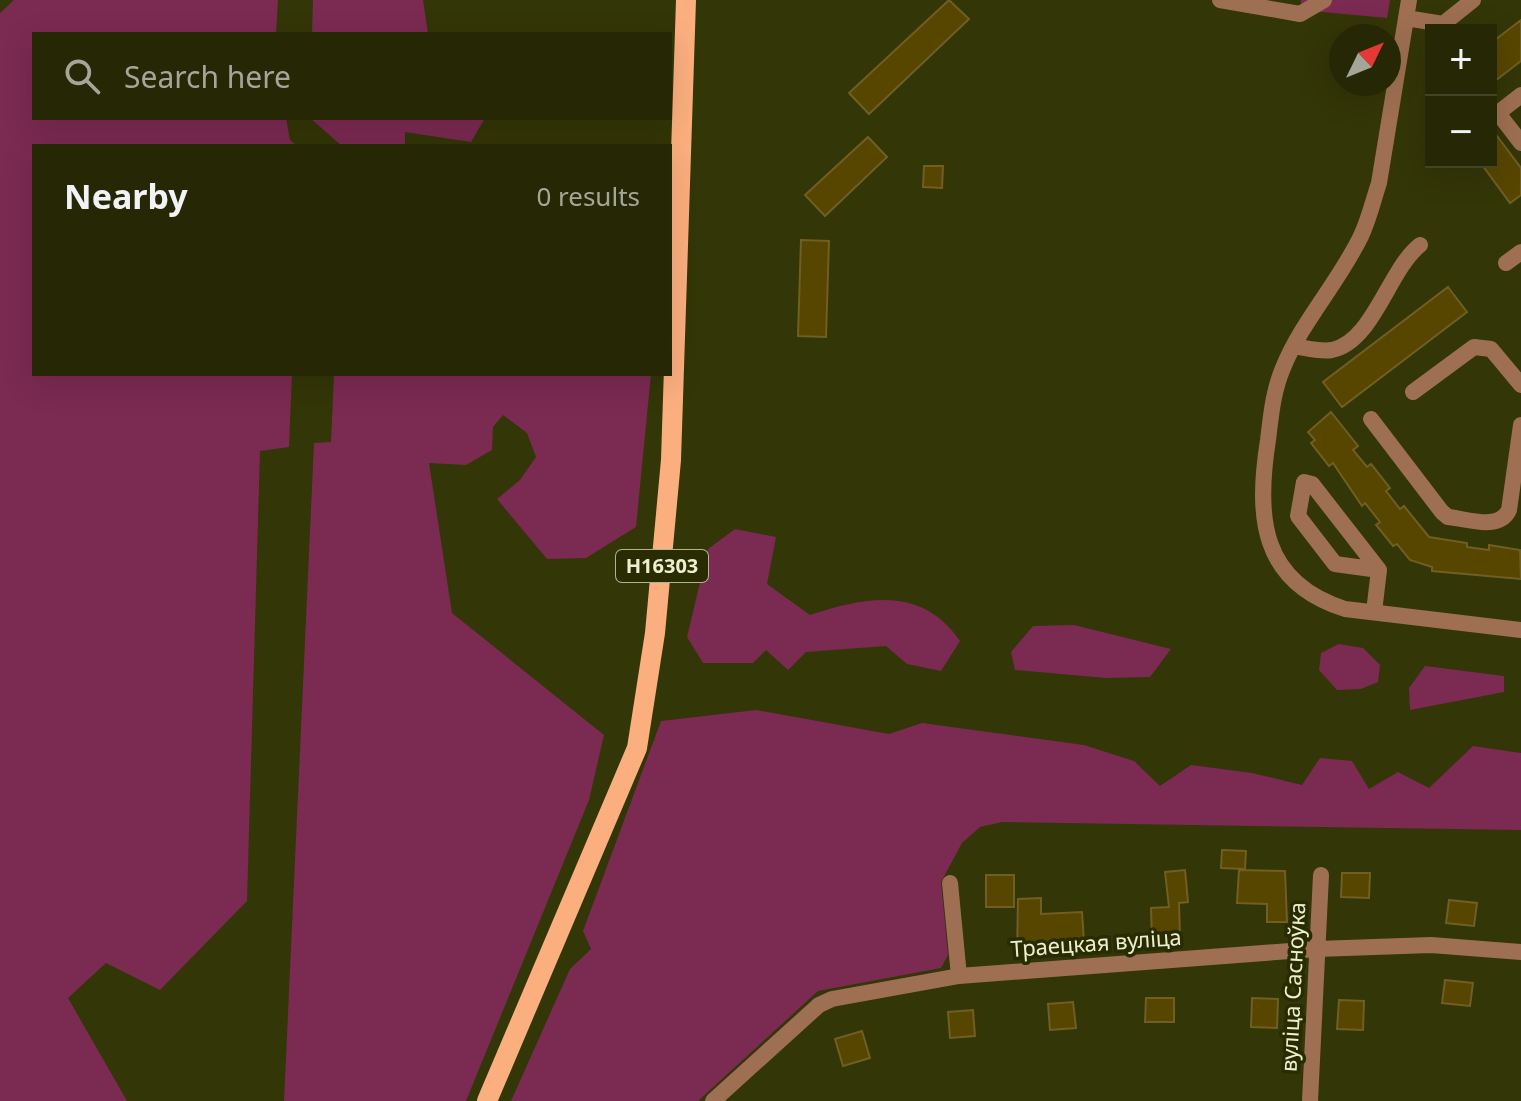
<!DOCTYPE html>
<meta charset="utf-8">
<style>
:root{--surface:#262805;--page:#323413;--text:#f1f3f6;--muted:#a4a69a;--line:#424427}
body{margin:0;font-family:"Noto Sans",sans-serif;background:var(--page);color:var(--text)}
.controls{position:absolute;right:24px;top:24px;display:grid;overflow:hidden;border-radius:0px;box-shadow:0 8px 32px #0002}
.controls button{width:72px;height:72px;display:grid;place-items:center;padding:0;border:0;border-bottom:2px solid var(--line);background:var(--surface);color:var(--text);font:40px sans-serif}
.compass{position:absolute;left:1329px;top:24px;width:72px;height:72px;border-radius:50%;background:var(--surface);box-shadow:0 8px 32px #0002;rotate:47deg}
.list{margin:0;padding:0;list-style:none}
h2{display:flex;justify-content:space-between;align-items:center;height:104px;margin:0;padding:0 32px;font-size:34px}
h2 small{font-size:26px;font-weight:400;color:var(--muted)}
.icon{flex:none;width:44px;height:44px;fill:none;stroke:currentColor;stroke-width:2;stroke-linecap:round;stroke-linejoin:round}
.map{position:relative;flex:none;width:1521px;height:1101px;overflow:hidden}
.search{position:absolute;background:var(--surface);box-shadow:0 8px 32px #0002;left:32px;top:32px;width:640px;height:88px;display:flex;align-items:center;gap:20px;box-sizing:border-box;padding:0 28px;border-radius:0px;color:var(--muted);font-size:30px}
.panel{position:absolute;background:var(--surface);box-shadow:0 8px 32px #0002;left:32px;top:144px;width:640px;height:232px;border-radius:0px}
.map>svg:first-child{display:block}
</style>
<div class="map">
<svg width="1521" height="1101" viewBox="0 0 1521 1101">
<rect width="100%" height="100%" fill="#333607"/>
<path fill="#7b2a52" d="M14,0H278L276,34H34V118H286L290,140L297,146H34V374H292L289,447L260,451L247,901L160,990L106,963L68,998L127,1101H0V13Z
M313,0H423L428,34H312Z
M1301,0H1390L1387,18L1301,10Z
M310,118H485L471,142L405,132V146H342Z
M334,374H651L636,527L586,558L547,559L497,499L520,480L536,457L527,433L503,415L493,427L492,450L466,465L429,463L452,613L604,735L589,800L466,1101H284L314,443L331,442Z
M735,529L776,537L767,584L810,615C866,596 923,586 960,641L941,671L907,664L886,646L806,652L788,670L766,650L753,663H703L687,637L708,549Z
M1074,625L1171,649L1150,677L1106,678L1015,670L1011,652L1033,626Z
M1339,644L1363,648L1380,665L1378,682L1361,689L1337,690L1319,670L1321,653Z
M1425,666L1504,676V692L1410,710L1409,688Z
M756,710L889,734L922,723L1084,745L1134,761L1160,786L1191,765L1252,773L1302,785L1320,758L1352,761L1369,789L1398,772L1429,788L1473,746L1521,753V830L1002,822L980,827L962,843L941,882L948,955L941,968L818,991L698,1101H511L570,969L591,949L583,931L661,721Z"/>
<path fill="#574600" stroke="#705e22" stroke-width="2" d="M949,0L969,19L869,114L849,93Z
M1521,20V61L1491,84V43Z
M1491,128L1521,168V195L1510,203L1480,162H1491Z
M868,137L887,157L825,216L805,195Z
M924,166H943L942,188L923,187Z
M801,240L829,241L826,337L798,336Z
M1448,287L1467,312L1342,407L1323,382Z
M1331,412L1358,446L1353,450L1367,467L1371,464L1390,488L1386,491L1400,509L1404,506L1429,537L1467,543V547L1489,550V545L1520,550L1521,579L1432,571V567L1410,560L1397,544L1393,546L1376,525L1380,522L1365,503L1362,506L1333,463L1329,466L1311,443L1315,440L1308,432Z
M1222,850L1246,851L1245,869L1221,868Z
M1185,870L1188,902L1179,903L1180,937L1152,938L1151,908L1169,907L1165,872Z
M1239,870L1285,871L1287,922H1267V904L1237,903Z
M1342,873H1370L1369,898L1341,897Z
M986,875H1014V907H986Z
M1041,898V914L1082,912L1084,942L1035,943V955L1017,954L1018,899Z
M1449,900L1477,903L1474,926L1446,923Z
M1445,980L1473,983L1470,1006L1442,1003Z
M1146,998H1174V1022H1145Z
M1252,998L1278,999L1277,1028L1251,1027Z
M1339,1000L1364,1001L1363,1030L1337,1029Z
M1073,1002L1076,1028L1050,1030L1048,1004Z
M973,1010L975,1036L950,1038L948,1012Z
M862,1031L870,1058L843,1066L835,1039Z"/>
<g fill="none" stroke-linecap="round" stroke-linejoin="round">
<path stroke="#9e6f52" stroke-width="16" d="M1220,0L1300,14L1324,0
M1409,0L1379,183C1373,201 1369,219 1361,236C1339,282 1302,321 1283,368C1273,391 1271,416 1268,440C1256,516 1260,582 1345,609L1521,630
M1406,18L1443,24L1473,0
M1521,95L1498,113L1521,143
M1506,263L1521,252
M1294,346C1306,348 1320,352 1332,350C1373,342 1389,269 1420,245
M1413,392L1474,347L1491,349L1521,385
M1371,419L1442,512L1448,517C1468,519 1499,531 1509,510L1521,425
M1374,612L1379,570L1312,484L1304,482L1298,516L1335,564L1379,570
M950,883L959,976
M713,1101L819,1005L832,999L959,976L1317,949L1431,945L1521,952
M1310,1101L1321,875"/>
<path stroke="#fcaf7e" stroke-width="20" d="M487,1101L637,748L655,633L671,460L686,0"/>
</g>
<g text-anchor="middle" stroke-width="7" stroke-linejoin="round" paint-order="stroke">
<rect fill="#292c00" stroke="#b1b492" stroke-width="2" x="616" y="550" width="92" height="32" rx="6"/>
<g font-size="20" font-weight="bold" fill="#ebefd0">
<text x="662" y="573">Н16303</text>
</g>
<g font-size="22" fill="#ebefd0" stroke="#292c00">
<text transform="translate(1096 943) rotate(-4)" y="8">Траецкая вуліца</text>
<text transform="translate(1293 987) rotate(-87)" y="8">вуліца Сасноўка</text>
</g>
</g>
</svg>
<div class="controls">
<button>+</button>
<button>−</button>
</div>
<svg class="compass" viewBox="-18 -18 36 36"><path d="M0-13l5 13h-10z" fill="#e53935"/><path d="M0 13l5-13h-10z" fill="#a4a69a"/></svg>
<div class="search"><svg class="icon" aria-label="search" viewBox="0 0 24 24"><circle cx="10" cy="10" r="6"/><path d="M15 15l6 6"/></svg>Search here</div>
<section class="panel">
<h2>Nearby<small>0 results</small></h2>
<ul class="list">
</ul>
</section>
</div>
